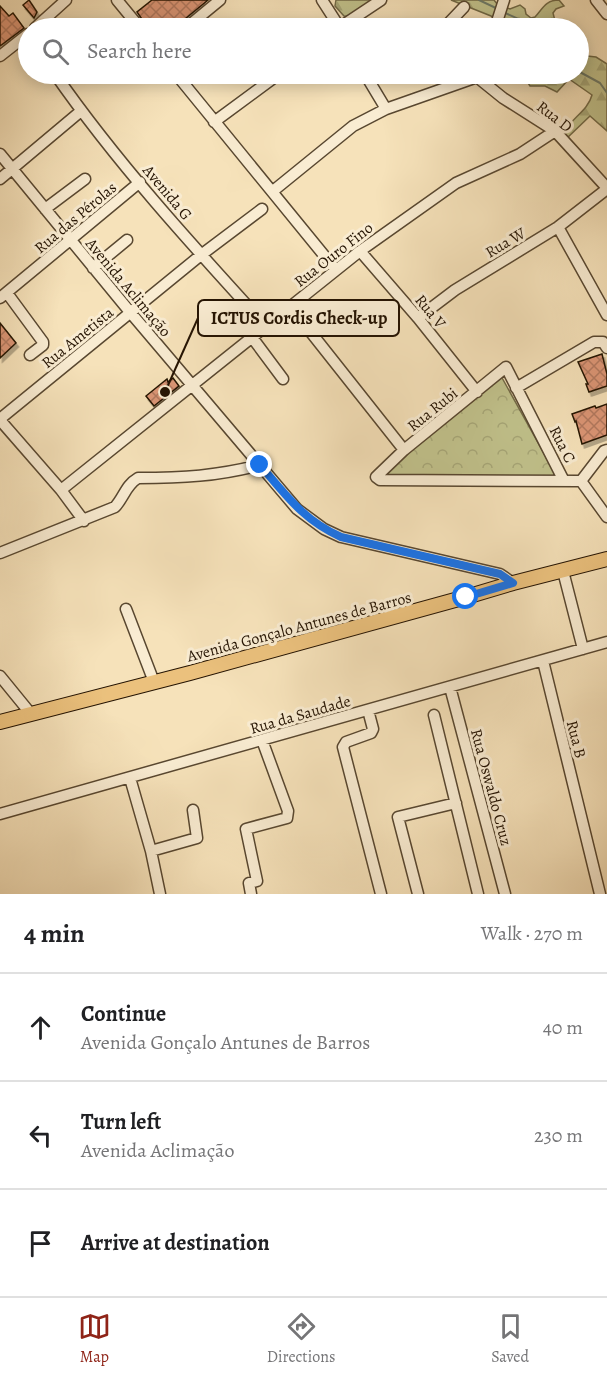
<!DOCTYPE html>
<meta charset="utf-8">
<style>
:root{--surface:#fff;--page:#f6f6f6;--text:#202124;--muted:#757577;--line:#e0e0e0;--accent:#8f2418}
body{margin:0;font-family:Alegreya,serif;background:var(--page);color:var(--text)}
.stop{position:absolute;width:18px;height:18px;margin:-14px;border:4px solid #1a73e8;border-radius:50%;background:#fff}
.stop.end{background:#1a73e8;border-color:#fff;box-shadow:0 2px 6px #0008}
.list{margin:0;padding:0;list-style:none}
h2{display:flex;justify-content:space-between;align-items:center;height:78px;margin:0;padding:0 24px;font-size:26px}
h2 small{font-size:20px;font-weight:400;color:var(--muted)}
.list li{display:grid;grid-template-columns:39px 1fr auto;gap:18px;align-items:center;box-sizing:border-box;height:108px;padding:0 24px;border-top:2px solid var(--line)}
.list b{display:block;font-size:22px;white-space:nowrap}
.list p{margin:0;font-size:20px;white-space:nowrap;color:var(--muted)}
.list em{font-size:20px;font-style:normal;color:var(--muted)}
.icon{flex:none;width:33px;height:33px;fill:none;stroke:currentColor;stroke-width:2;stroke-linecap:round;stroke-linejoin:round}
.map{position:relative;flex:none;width:607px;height:894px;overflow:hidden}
.search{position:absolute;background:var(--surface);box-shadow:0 3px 15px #0003;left:18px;right:18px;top:18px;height:66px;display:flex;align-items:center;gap:15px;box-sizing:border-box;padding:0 21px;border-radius:33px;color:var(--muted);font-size:22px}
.sheet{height:402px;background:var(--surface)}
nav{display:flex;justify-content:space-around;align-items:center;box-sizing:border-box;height:84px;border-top:2px solid var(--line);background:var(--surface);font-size:16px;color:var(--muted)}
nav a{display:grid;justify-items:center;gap:3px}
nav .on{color:var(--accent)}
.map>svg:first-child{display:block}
</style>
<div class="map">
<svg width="607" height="894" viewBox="0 0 607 894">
<defs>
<pattern id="forest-firs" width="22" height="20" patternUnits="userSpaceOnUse" patternTransform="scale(1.5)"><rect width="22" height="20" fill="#c1c28c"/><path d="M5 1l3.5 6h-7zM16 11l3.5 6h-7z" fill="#a6a677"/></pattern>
<pattern id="park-crowns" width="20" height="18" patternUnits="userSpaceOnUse" patternTransform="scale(1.5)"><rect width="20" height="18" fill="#c1c28c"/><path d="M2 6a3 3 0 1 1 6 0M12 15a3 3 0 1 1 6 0" fill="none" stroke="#a6a677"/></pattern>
<pattern id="building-cross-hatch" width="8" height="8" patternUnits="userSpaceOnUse" patternTransform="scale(1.5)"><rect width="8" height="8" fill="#dc9676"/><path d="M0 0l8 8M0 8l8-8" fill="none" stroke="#b2795f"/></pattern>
<filter id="shadow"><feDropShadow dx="2.5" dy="4" stdDeviation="0" flood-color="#0004"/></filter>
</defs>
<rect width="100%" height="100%" fill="#f6e2ba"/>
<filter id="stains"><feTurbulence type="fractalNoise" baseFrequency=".00333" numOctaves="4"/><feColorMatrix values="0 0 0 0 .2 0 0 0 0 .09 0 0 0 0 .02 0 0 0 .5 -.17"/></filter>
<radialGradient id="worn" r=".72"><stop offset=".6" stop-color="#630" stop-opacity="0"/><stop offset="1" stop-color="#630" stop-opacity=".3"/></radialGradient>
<path fill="url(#forest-firs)" stroke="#726a47" stroke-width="1.5" d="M336,0H376L352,17L344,16L335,6Z
M451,0H494L497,4L510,9L520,5L525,9L526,14L531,18L535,17C543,8 546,0 559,0L564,6L556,9L553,13L556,25L551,28H507L491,16Z
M587,56L596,57L607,64V131L590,116L567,138L562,135C570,119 588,111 592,95L569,79L557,92L545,86H530L527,81L528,74H578L579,63Z"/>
<path fill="url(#park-crowns)" stroke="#726a47" stroke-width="1.5" d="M501,376L557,477H379Z"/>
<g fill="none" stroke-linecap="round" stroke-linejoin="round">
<path stroke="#6d7a68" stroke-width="2" d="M479,0L498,9
M503,12L532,25L533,28
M578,71L600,83L607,93"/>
</g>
<path fill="url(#building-cross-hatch)" stroke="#241302" stroke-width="1.5" filter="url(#shadow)" d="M29,0L37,12L34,18L23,5Z
M152,0H208L174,28H148L137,12Z
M0,6L9,16L13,13L24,28L0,46Z
M0,323L16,343L0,358Z
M602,354L607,374V386L589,392L586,384H588L578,362Z
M173,378L179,386L154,406L146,396L167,379L168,382Z
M607,404V435L582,444L576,421L575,422L572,414L595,406L596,408Z"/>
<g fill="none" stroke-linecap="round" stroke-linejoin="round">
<defs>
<path id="minor" d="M117,0L140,28
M322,0L340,28
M596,0L607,14
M35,28L66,0
M186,28L220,0
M339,28L381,0
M444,28L464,7
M495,28L504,0
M0,56L28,34
M55,74C117,163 192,245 265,325
M176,74L336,270
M365,74L386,109
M477,77L503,98L555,131L607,188
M370,82L382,74
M214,122L279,74
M0,154L130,312L297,509L324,529L341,537L500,574L513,583
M0,179L81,111
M273,191L353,126L386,109L477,77L479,74
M45,209L85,179
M558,227L607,315
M360,251L418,318L477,392
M93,268L127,240
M7,293L43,342V345L30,355
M0,298L140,182
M290,306L404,450
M418,318L455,290L558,227L607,189
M251,336L283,379
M516,388L594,342H603L607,348
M0,419L201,255L262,209
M0,420L61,490L84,521
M564,481L506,367L404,450L376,477L380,480L581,481L607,517
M581,481L604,451L607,450
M61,490L360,251L456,183L520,154L555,131
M0,553L115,507C124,497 126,485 138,478C183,478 217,476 260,465
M563,571L583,649
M126,609L154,682
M543,661L600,894
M0,676L31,714
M450,687L505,894
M368,710L373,729L371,733L346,742L343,747L381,894
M434,715L478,894
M130,778L151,851L160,894
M0,814L607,642
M151,851L197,838L193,810
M251,894L249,883L257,881L246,829L287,818L288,811L262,740
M418,894L398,817L456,803"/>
<path id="major" d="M0,722L190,673L466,597L513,583L607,559"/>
</defs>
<use href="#minor" stroke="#584730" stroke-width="13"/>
<use href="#major" stroke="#241302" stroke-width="16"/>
<use href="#minor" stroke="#f9ecd2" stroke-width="10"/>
<use href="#major" stroke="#ebc17d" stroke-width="14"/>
</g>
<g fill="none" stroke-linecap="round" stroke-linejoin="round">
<path stroke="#1a73e8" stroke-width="8" d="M260,465C286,495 303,520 341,537L500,574L513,583L466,597"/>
</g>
<g text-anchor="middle" stroke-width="6" stroke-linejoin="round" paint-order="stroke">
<g font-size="16" fill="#241302" stroke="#f9ecd2">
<text transform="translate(555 116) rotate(38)" y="6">Rua D</text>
<text transform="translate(168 192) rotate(50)" y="6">Avenida G</text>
<text transform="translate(75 217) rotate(-40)" y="6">Rua das Pérolas</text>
<text transform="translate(505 242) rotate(-31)" y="6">Rua W</text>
<text transform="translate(333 254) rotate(-38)" y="6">Rua Ouro Fino</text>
<text transform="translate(129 287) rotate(50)" y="6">Avenida Aclimação</text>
<text transform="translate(431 311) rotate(51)" y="6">Rua V</text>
<text transform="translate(77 337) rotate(-39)" y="6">Rua Ametista</text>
<text transform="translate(432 409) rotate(-39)" y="6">Rua Rubi</text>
<text transform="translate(563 444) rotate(63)" y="6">Rua C</text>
<text transform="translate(299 626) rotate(-15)" y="6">Avenida Gonçalo Antunes de Barros</text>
<text transform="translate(300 714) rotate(-16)" y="6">Rua da Saudade</text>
<text transform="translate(577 739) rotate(76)" y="6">Rua B</text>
<text transform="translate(492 787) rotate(75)" y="6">Rua Oswaldo Cruz</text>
</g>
</g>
<path fill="none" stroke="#241302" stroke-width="2" d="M165 392L198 318"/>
<circle fill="#241302" stroke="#f9ecd2" stroke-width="2" cx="165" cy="392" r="6"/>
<rect fill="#f9ecd2" stroke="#241302" stroke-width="2" x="198" y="300" width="201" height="36" rx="6"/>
<g font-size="18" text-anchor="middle" font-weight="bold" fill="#241302">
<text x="299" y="324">ICTUS Cordis Check-up</text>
</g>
<rect width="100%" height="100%" filter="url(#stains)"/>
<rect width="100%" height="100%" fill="url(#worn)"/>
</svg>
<div class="stop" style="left:466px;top:597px"></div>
<div class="stop end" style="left:260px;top:465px"></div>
<div class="search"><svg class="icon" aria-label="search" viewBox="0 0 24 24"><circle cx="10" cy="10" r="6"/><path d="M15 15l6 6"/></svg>Search here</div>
</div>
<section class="sheet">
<h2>4 min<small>Walk · 270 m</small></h2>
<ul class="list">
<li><svg class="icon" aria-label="ahead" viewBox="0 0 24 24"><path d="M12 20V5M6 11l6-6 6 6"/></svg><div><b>Continue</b><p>Avenida Gonçalo Antunes de Barros</p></div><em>40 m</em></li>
<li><svg class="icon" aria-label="left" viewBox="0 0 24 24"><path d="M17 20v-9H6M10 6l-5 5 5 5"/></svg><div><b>Turn left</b><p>Avenida Aclimação</p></div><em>230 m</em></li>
<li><svg class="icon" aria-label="arrive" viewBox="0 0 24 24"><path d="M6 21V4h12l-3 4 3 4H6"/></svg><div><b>Arrive at destination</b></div></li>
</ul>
</section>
<nav>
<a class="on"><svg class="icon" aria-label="map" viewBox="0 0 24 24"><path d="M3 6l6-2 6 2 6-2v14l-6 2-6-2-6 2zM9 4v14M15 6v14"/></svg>Map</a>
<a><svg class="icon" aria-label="directions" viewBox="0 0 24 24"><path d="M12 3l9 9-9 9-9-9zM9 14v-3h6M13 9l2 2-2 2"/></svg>Directions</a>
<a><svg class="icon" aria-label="saved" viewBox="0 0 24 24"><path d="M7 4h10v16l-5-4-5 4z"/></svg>Saved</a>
</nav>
